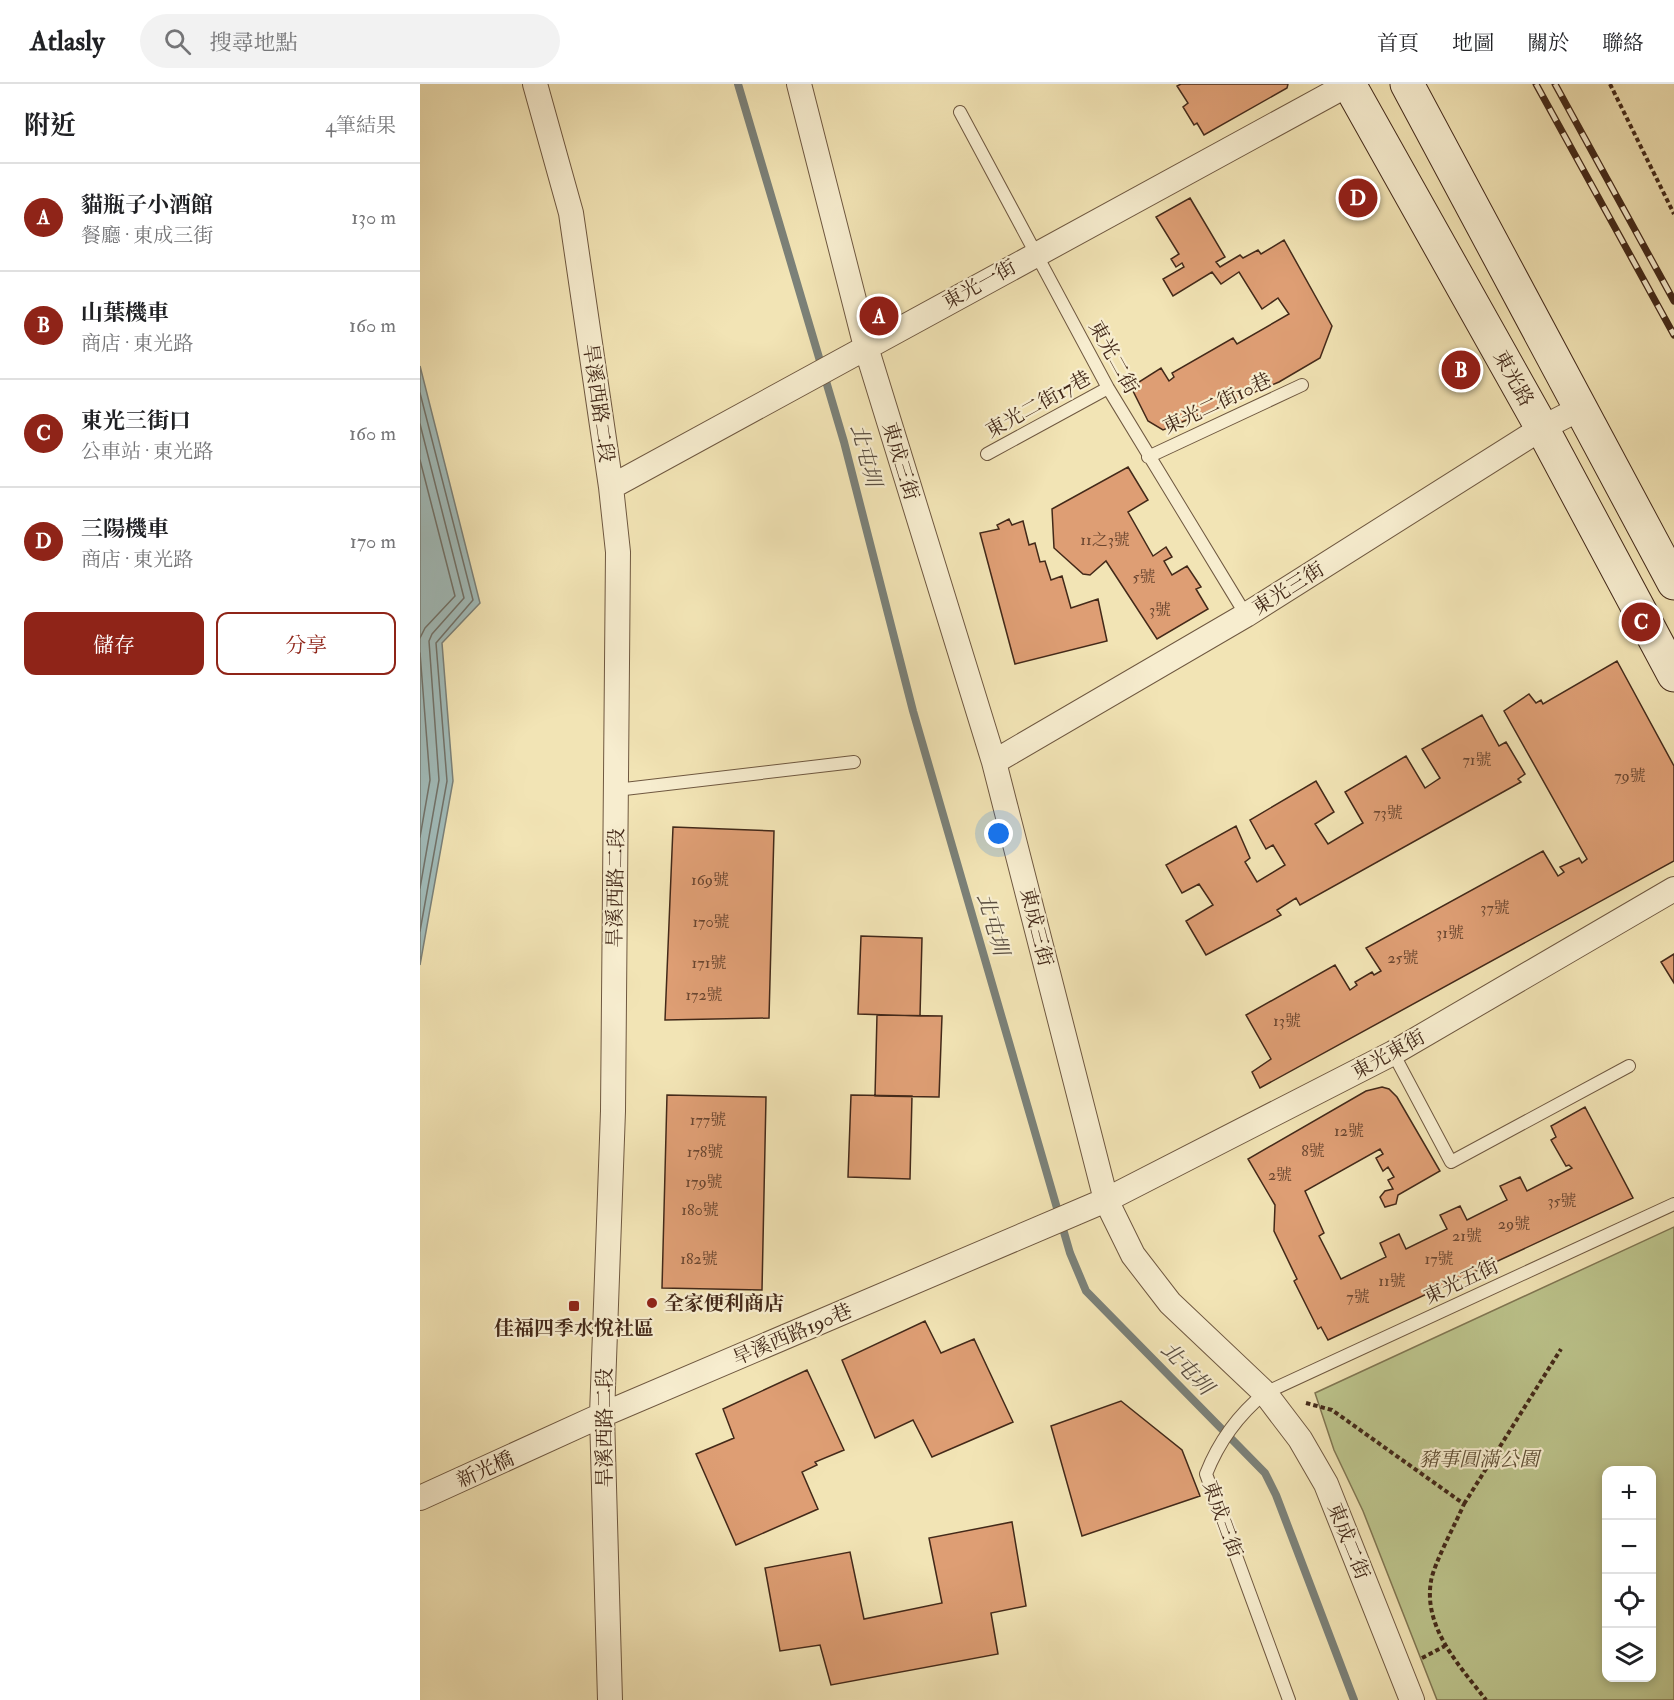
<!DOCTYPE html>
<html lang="zh-TW">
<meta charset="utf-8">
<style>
:root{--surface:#fff;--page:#f2f2f2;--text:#202124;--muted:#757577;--line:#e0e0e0;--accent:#8f2418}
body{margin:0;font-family:"IM FELL Double Pica","Noto Serif TC",serif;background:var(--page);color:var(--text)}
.controls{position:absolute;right:18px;bottom:18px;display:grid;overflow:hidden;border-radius:12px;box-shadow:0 3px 9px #0003}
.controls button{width:54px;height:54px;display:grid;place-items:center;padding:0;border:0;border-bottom:2px solid var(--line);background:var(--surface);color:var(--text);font:30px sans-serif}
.you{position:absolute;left:579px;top:750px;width:21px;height:21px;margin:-15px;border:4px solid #fff;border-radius:50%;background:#1a73e8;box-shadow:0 0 0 9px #1a73e833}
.badge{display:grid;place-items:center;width:39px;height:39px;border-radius:50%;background:var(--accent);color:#fff;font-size:20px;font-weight:700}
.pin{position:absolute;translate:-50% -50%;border:3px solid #fff;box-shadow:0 2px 6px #0006}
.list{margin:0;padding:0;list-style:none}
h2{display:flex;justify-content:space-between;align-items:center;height:78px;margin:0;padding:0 24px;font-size:26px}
h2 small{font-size:20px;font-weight:400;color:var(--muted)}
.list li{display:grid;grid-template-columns:39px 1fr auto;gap:18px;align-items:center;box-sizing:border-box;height:108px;padding:0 24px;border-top:2px solid var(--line)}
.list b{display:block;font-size:22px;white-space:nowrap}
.list p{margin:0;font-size:20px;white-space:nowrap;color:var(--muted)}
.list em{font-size:20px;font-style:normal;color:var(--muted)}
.actions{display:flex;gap:12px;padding:18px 24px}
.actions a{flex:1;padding:14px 0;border:2px solid var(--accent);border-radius:12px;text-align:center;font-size:21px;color:var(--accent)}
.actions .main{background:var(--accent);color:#fff}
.icon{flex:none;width:33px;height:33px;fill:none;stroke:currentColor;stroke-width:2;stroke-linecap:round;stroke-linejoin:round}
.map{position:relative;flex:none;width:1254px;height:1616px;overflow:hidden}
header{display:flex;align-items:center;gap:36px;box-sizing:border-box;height:84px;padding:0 30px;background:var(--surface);border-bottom:2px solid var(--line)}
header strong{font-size:28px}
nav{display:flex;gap:33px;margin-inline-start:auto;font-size:21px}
.search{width:420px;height:54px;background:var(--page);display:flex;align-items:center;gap:15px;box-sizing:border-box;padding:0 21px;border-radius:33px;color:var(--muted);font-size:22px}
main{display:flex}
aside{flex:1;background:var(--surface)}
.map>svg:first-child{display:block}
</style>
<header>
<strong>Atlasly</strong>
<div class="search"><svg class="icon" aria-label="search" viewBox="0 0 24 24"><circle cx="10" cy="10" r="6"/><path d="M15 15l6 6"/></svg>搜尋地點</div>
<nav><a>首頁</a><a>地圖</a><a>關於</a><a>聯絡</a></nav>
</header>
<main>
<aside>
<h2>附近<small>4筆結果</small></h2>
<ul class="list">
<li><span class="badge">A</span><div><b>貓瓶子小酒館</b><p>餐廳 · 東成三街</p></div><em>130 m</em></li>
<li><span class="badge">B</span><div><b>山葉機車</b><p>商店 · 東光路</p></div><em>160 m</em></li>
<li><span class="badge">C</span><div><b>東光三街口</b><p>公車站 · 東光路</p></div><em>160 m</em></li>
<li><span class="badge">D</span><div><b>三陽機車</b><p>商店 · 東光路</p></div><em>170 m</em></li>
</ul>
<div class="actions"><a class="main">儲存</a><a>分享</a></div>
</aside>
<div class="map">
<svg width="1254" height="1616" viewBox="0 0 1254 1616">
<rect width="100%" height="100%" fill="#f2e4b5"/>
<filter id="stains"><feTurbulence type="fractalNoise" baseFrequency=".00333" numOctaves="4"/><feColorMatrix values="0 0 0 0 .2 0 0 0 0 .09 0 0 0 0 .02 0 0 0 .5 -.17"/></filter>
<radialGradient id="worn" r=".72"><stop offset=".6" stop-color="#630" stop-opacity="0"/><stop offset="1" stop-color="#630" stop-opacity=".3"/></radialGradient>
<path fill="#bcc48c" stroke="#807652" stroke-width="1.5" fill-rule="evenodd" d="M1254,1143V1616H1017L943,1427L914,1366L895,1309ZM1232,1386V1594H1186V1386Z"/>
<path fill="#a1bbb9" stroke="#7b8179" stroke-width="1.5" d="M0,282L60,519L22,559L33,697L0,881Z"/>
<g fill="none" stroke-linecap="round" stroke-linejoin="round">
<path stroke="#727269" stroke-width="1.5" d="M0,309L53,516L16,559L27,697L0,847
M0,340L44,514L12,550L9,557L19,696L0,804
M0,376L35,512L5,544L0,554
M0,569L10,696L0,753"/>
<path stroke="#7b8179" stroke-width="8" d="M318,0L424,358L493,627L650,1169L666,1207L845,1389L856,1411L934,1616"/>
</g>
<path fill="#de9e74" stroke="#432919" stroke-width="1.5" d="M761,0H868L867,4L784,51L777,39L774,41L763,23L768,19L757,2Z
M770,114L805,173L796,178L800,183L820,171L823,174L838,166L841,170L864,156L912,242L900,274L859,298L743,346L728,337L711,303L741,284L749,297L754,293L752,289L813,254L817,260L869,230L858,214L842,225L819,188L801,200L792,188L753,212L743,195L764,183L762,179L756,183L751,175L759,170L736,133Z
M708,383L728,416L708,428L733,472L746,463L752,473L744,477L752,491L767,482L781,503L776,505L788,525L737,555L686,477L670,491L663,490L634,464L632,425Z
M589,435L592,441L603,437L609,461L615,459L620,478L625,477L631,496L642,492L651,524L678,515L687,557L595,580L560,449L579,445L577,441Z
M1197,577L1254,682V777L840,1004L832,988L851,975L826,931L915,881L930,906L937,901L935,898L952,888L954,891L961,887L946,864L1123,767L1138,792L1144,788L1140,783L1159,774L1162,779L1167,775L1084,627L1109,610L1116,619L1121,616L1123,620Z
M1062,631L1079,662L1086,658L1105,690L1098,695L1101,698L880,821L876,814L857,826L861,831L786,871L766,837L793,821L779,800L762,809L746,781L816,742L830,774L825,778L837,798L865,781L853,761L846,765L830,736L896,697L914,728L895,740L908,760L943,739L925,708L986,672L1005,704L1020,694L1002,665Z
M253,743L354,747L349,934L245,936Z
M441,852L502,854L500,932L438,930Z
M1254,870V899L1241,878Z
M457,931L522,932L519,1013L455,1012Z
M962,1003L969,1005L977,1013L1020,1087L978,1111L976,1120L965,1123L960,1113L965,1107L973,1105L968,1096L974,1093L968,1083L963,1087L956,1074L963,1070L960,1065L885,1107L904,1149L899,1152L921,1195L966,1173L960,1159L979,1150L986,1165L1027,1145L1020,1131L1040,1122L1047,1136L1087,1116L1080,1102L1100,1093L1107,1107L1152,1084L1149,1081L1146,1082L1131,1056L1136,1053L1131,1042L1165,1023L1213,1114L908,1256L901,1243L898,1245L874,1197L877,1195L854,1147L855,1121L828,1075L946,1007Z
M247,1011L346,1013L342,1206L242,1204Z
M431,1011L492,1012L490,1095L428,1093Z
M505,1237L521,1269L554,1255L593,1338L512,1373L493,1336L455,1354L422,1276Z
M387,1286L424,1366L395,1378L397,1381L382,1388L398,1425L316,1461L276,1370L314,1354L303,1325Z
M701,1317L762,1366L780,1412L662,1452L631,1342Z
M592,1438L606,1522L571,1529L578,1570L411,1601L400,1561L360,1567L345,1484L430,1468L444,1535L522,1519L509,1454Z"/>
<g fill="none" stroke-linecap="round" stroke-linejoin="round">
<defs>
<path id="lane" d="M540,28L688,304L826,531
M567,370L688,304
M728,373L882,301
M196,706L434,678
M973,969L1031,1078L1209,982
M869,1616L786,1390C799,1357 818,1331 845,1309L1254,1120"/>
<path id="street" d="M115,0L151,129L191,403L198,468L193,1027L182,1331L190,1616
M379,0L446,263L574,678L686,1116L713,1171L750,1219L845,1309L880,1355L906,1400L992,1616
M191,403L929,0
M574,678L826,531L1122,344L1159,325
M0,1414L182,1331L686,1116L973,969L1254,805"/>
<path id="secondary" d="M929,0L1122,344L1254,591
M987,0L1254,499"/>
</defs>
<use href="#lane" stroke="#6f5840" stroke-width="14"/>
<use href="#street" stroke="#6f5840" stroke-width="26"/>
<use href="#secondary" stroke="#432919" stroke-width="35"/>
<path stroke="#432919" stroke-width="4" stroke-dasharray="4.5 3" stroke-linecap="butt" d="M1190,0L1254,130
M886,1319L912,1326L1044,1420C1036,1439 1014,1479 1011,1497C1003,1544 1040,1582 1066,1616
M1044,1420L1141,1265
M1002,1574L1025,1562"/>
<use href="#lane" stroke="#f7edcf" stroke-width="12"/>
<use href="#street" stroke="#f7edcf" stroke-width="24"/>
<use href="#secondary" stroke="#f7edcf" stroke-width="33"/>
<defs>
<path id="rail" d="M1116,0L1254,251
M1135,0L1254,217"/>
</defs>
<use href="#rail" stroke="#432919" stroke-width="7"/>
<use href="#rail" stroke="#f7edcf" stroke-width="4.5" stroke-dasharray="14" stroke-linecap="butt"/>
</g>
<g fill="#8f2418" stroke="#f7edcf" stroke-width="2">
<circle cx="232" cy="1219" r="6"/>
<rect x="148" y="1216" width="12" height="12" rx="3"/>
</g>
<g text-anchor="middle" stroke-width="4.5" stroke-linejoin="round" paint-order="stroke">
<g font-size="16" fill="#6a4630">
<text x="685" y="461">11之3號</text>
<text x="724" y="498">5號</text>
<text x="740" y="531">3號</text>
<text x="1057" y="681">71號</text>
<text x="1210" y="697">79號</text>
<text x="968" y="734">73號</text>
<text x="290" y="801">169號</text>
<text x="1075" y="829">37號</text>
<text x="291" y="843">170號</text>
<text x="1030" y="854">31號</text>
<text x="983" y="879">25號</text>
<text x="289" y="884">171號</text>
<text x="284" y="916">172號</text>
<text x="867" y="942">13號</text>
<text x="288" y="1041">177號</text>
<text x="929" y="1052">12號</text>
<text x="893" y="1072">8號</text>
<text x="285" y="1073">178號</text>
<text x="860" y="1096">2號</text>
<text x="284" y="1103">179號</text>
<text x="1142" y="1122">35號</text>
<text x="280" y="1131">180號</text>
<text x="1094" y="1145">29號</text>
<text x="1047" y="1157">21號</text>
<text x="279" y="1180">182號</text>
<text x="1019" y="1180">17號</text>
<text x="972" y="1202">11號</text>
<text x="938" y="1218">7號</text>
</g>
<g font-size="20" fill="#432919" stroke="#f7edcf">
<text transform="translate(559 200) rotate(-29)" y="7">東光一街</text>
<text transform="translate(694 273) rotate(61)" y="7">東光二街</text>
<text transform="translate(1094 294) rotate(61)" y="7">東光路</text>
<text transform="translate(179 319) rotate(82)" y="7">旱溪西路二段</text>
<text transform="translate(797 319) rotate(-25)" y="7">東光二街10巷</text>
<text transform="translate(618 320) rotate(-29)" y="7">東光二街17巷</text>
<text transform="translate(481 377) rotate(73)" y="7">東成三街</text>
<text transform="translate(868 504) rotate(-32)" y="7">東光三街</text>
<text transform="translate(195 804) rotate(-89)" y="7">旱溪西路二段</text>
<text transform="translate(617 843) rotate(76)" y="7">東成三街</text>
<text transform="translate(968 970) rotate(-29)" y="7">東光東街</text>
<text transform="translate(1041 1197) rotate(-25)" y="7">東光五街</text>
<text transform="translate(372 1250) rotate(-23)" y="7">旱溪西路190巷</text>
<text transform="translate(184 1344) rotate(-90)" y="7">旱溪西路二段</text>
<text transform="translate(65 1385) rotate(-24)" y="7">新光橋</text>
<text transform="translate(803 1435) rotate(70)" y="7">東成三街</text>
<text transform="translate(929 1457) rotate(68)" y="7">東成二街</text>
</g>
<g font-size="20" font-weight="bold" fill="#432919" stroke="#f7edcf" text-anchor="start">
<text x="244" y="1226">全家便利商店</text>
<text x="154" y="1251" text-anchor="middle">佳福四季水悅社區</text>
</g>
<g font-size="20" font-style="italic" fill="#615036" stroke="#f7edcf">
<text x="1059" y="1382">豬事圓滿公園</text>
</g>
<g font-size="21" font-style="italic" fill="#5a4e41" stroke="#f7edcf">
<text transform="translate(446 371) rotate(75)" y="7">北屯圳</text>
<text transform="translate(573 840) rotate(74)" y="7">北屯圳</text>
<text transform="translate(767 1284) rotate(46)" y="7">北屯圳</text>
</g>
</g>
<rect width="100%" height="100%" filter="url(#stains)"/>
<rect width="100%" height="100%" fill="url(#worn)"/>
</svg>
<div class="controls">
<button>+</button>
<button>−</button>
<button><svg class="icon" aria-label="locate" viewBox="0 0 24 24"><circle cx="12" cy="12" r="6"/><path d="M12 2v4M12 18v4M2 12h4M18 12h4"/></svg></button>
<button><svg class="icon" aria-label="layers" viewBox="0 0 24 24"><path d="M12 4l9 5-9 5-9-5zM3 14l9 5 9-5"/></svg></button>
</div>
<div class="you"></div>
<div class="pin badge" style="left:459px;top:232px">A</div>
<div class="pin badge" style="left:1041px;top:286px">B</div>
<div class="pin badge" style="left:1221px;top:538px">C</div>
<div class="pin badge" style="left:938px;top:114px">D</div>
</div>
</main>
